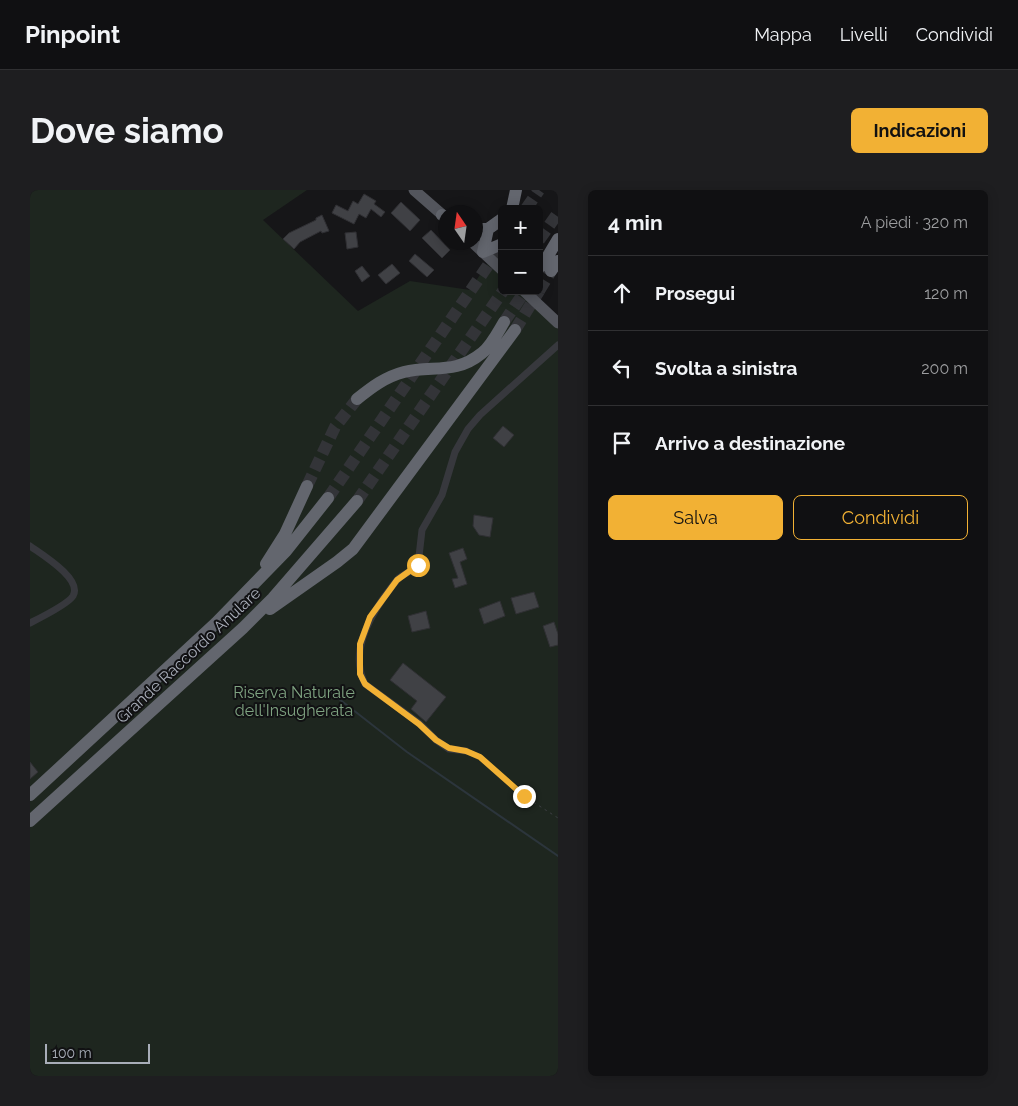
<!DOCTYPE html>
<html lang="it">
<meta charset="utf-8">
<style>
:root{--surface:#101012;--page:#1e1e20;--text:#f1f3f6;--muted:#9c9d9f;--line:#303032;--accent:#f2b134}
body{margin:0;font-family:Raleway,sans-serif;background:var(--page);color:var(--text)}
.controls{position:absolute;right:15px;top:15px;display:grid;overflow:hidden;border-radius:8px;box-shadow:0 2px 12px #0003}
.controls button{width:45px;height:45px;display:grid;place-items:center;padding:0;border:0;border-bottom:1px solid var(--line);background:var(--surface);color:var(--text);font:25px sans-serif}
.compass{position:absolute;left:408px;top:15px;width:45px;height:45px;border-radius:50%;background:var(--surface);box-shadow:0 2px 12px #0003;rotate:347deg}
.scale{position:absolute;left:15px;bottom:12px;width:105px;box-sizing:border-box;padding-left:5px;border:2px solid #a8adb8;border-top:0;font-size:14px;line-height:18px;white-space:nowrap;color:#a8adb8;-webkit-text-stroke:4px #111113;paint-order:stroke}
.stop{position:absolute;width:15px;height:15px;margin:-11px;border:4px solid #f2b134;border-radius:50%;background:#fff}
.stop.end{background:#f2b134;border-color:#fff;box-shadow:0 1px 5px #0008}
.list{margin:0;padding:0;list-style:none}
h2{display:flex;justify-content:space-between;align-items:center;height:65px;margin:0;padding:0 20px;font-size:21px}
h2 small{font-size:16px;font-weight:400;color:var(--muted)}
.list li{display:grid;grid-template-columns:32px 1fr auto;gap:15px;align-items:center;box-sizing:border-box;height:75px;padding:0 20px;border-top:1px solid var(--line)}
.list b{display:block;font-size:19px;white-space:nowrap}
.list em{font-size:16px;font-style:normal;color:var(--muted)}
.actions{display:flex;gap:10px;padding:15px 20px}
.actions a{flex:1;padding:11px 0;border:1px solid var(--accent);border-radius:8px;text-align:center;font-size:18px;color:var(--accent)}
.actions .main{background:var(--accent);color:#111}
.icon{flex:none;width:28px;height:28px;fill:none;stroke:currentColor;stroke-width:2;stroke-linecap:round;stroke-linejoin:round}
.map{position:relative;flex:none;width:528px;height:886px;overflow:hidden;border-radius:8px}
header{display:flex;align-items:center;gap:30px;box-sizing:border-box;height:70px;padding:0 25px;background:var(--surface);border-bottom:1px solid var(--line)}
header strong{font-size:24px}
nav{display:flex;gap:28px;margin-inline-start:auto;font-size:18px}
.intro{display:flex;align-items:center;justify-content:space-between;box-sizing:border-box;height:120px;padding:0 30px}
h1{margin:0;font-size:35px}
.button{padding:12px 22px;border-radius:8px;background:var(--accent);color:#111;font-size:18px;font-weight:700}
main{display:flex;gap:30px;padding:0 30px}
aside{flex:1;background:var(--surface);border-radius:8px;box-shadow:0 2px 12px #0003}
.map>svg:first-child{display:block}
</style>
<header>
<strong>Pinpoint</strong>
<nav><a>Mappa</a><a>Livelli</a><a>Condividi</a></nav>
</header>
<div class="intro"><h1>Dove siamo</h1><a class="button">Indicazioni</a></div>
<main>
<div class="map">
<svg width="528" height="886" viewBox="0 0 528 886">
<rect width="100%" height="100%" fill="#161618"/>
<path fill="#1e261f" d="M0,0H277L233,30L328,121L380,91L440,100L457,74L472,87V101H488L528,137V886H0Z"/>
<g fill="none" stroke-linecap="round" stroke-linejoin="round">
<path stroke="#2c353c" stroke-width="2" d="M295,498L377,562L528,666"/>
</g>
<path fill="#404145" stroke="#303034" d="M334,4L346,11L344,14L355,22L351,27L341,19L336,28L329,24L324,34L302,23L306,15L318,21L323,11L328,14Z
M371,12L390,30L380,41L361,23Z
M292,25L299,41L292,43L291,41L270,52L264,59L253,49L259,43L286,30V28Z
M401,40L420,60L412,68L392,48Z
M326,42L328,57L317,59L315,43Z
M385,64L404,80L397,87L379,71Z
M362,74L370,83L356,94L348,85Z
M332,76L340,86L332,92L325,81Z
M473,236L484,245L474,257L463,248Z
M444,325L463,328L460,347L449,345L443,336Z
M433,358L437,369L430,372L437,394L425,398L422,389L428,388L419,363Z
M504,402L509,417L486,424L481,408Z
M470,411L475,426L454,434L449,419Z
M396,421L400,438L382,442L378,426Z
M524,432L528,444V455L520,457L513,436Z
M373,473L416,507L396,532L381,519L387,511L360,490Z
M0,572L8,582L0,589Z"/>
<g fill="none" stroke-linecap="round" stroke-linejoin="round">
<path stroke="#333438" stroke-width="12" stroke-dasharray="12 6" stroke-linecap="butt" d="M496,19L509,0
M509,50L528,23
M509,101L521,81
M474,132L495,101
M485,140L509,101
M277,296L305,237L327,209
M298,308L472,55
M327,311L473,101"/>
<path stroke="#3d3f44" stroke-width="1" stroke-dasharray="2.5 4" stroke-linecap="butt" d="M443,564L450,567L494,606L528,628"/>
<path stroke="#37383d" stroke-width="7" d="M0,356C11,364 53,389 43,406C38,414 10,428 0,433
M436,561L419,559L406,550L389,533L335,494C320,464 337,432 354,407C359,401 363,394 369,388C375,383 383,381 388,375L392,340L412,305L425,262L438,239L450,225L528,155"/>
<path stroke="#53555c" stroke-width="11" d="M384,0L416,28
M442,52L472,80
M494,101L528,133"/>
<path stroke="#63666e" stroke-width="12" d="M482,19L486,0
M412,25L416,27
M446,39H458L472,29
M453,62L458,39
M453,62L472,54
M512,76L528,49
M521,81L528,71
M327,209C342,197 355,187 374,182C403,175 425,185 452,163C461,156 468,142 474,132
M236,374L255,344L277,296
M240,419L307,372L323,359L485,140
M0,605L186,433L256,361L298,308
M0,631L213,438L243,408L327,311"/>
</g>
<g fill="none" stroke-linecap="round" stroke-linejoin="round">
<path stroke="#f2b134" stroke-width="6" d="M388,375L367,390L340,427L330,454V484L335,494L389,534L406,550L419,558L436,561L450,567L494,606"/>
</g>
<g text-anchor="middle" stroke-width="4" stroke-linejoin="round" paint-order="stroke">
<g font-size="16" fill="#a8adb8" stroke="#111113">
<text transform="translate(158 465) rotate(-43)" y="6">Grande Raccordo Anulare</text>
</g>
<g font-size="16" fill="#7fa381" stroke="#111113">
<text x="264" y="508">Riserva Naturale<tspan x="264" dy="18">dell'Insugherata</tspan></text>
</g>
</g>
</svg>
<div class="controls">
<button>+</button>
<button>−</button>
</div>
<svg class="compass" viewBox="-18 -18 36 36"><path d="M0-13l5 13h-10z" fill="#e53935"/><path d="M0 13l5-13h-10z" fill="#9c9d9f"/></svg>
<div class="scale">100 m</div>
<div class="stop" style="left:388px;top:375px"></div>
<div class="stop end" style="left:494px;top:606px"></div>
</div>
<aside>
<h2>4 min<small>A piedi · 320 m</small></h2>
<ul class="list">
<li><svg class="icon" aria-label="ahead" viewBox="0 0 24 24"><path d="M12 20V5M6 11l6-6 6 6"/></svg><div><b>Prosegui</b></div><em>120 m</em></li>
<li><svg class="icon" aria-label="left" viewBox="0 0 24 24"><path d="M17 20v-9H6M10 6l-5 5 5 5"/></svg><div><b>Svolta a sinistra</b></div><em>200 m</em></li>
<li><svg class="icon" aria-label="arrive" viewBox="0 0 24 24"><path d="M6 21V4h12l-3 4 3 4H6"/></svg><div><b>Arrivo a destinazione</b></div></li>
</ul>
<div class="actions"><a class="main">Salva</a><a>Condividi</a></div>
</aside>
</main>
